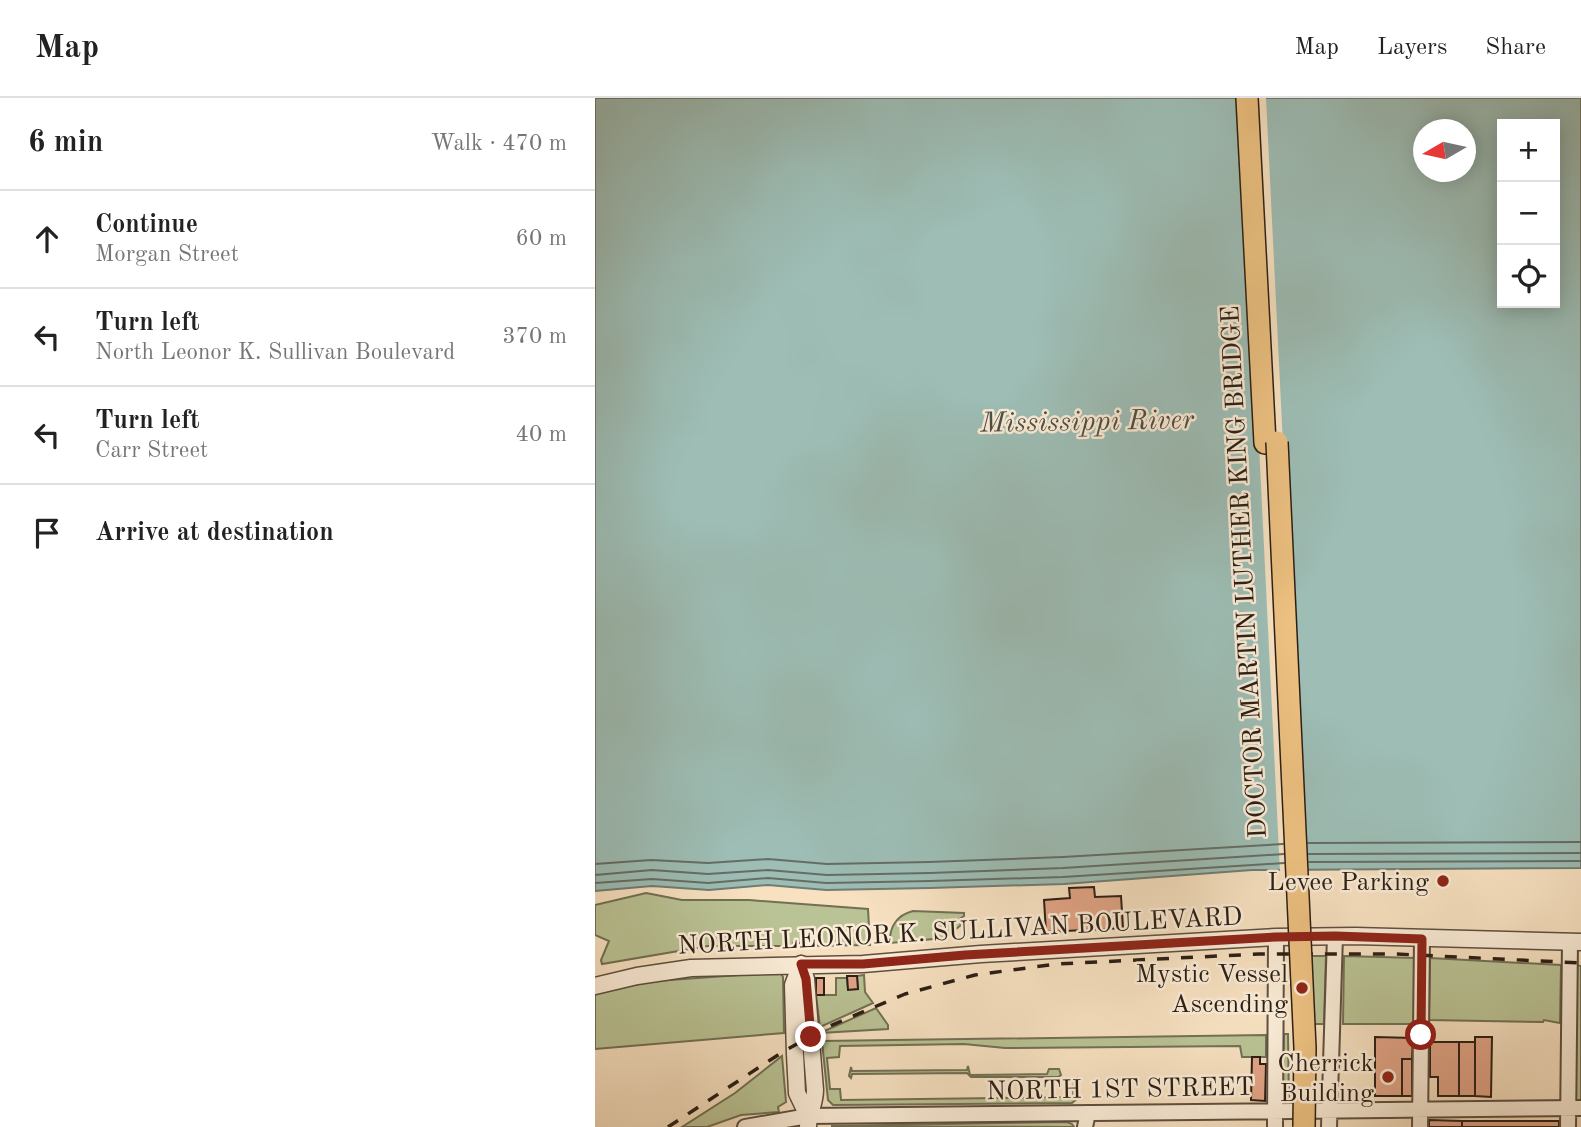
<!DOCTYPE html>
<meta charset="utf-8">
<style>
:root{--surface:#fff;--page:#f6f6f6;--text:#222;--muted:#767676;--line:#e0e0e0}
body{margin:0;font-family:"Old Standard TT",serif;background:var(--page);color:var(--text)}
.controls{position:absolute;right:21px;top:21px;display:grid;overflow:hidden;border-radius:0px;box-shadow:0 4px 18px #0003}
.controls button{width:63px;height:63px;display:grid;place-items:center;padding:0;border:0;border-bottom:2px solid var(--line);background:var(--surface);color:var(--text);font:35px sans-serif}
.compass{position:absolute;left:818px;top:21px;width:63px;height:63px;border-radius:50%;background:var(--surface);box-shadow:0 4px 18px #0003;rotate:261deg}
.stop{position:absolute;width:21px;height:21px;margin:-16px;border:5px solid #8f2418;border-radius:50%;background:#fff}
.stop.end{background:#8f2418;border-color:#fff;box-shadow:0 2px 7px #0008}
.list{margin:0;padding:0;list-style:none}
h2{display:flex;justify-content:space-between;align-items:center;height:91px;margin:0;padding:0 28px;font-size:30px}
h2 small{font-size:23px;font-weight:400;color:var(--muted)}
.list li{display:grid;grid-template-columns:46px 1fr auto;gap:21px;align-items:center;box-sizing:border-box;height:98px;padding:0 28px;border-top:2px solid var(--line)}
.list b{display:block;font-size:26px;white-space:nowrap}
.list p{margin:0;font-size:23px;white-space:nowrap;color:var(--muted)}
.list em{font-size:23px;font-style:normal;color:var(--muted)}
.icon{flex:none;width:38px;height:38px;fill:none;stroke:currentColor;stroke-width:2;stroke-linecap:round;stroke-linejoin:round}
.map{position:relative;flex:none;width:986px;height:1029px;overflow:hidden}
header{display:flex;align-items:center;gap:42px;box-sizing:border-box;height:98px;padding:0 35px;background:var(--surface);border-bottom:2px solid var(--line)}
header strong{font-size:33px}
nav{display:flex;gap:38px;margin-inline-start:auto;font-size:24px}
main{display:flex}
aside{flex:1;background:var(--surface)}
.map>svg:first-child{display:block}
</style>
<header>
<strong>Map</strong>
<nav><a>Map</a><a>Layers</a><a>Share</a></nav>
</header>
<main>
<aside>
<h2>6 min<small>Walk · 470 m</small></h2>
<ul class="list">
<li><svg class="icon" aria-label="ahead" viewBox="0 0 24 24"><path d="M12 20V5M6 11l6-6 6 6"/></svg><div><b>Continue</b><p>Morgan Street</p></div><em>60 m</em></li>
<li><svg class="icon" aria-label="left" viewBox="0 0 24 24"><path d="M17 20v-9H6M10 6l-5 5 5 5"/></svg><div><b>Turn left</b><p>North Leonor K. Sullivan Boulevard</p></div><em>370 m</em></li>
<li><svg class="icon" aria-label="left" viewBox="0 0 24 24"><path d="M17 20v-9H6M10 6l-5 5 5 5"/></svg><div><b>Turn left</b><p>Carr Street</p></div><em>40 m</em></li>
<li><svg class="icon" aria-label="arrive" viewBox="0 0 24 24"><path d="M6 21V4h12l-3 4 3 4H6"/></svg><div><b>Arrive at destination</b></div></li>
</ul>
</aside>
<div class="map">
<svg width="986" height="1029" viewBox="0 0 986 1029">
<rect width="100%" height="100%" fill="#f7e1c1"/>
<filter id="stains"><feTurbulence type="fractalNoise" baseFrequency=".00286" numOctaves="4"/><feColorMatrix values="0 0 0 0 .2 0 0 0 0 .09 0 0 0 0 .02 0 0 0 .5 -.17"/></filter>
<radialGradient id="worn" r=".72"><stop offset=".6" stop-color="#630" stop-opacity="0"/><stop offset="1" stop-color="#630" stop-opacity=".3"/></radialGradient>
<path fill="#bac395" stroke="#727055" stroke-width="2" d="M51,795L87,802H154L273,811L275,847L205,848L204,845H198V848H113L7,866L6,862L14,843L0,837V807Z
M318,813L369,815V818L363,822L366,827L350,840L295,845C294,829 302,817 318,813Z
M713,858H731L729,926H716Z
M749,858L822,860L821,926H748Z
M835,860L966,867L965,925L949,922L948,924L834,922Z
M980,867L986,868V1003L980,1002Z
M185,874L188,879L189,935L0,951V894L61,883Z
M269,877L270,894L278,905L225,929L221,897H241V880H252L253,891H263L262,878Z
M281,910L293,927V931L225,935Z
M689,936H693L694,1003H687Z
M671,937V959H647L645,948L410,950L369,946L245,948L244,959L232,960L235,991H245L246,1002L478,999L479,982L482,980L483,1000L477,1005L238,1007L233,1002L227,943Z
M187,958L191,1004L183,1009L184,1014L146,1017L112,1029H87L140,995Z
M373,968L375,977L452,976L454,971H464L466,977L463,979H376L372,975L257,976L256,980L254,978L256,969L257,973L372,972Z
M472,1024L477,1026L479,1029L236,1028Z"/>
<path fill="#9dbdb5" stroke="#6f7d75" stroke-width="2" fill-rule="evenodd" d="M0,0H986V770L657,772L469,786L335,790L231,792L173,787L114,792L57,788L0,793ZM907,26H960V205H907ZM828,32H870V74H828Z"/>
<path fill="#f7e1c1" d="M647,0H671L709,775H685Z"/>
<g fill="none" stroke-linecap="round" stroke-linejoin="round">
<path stroke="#646e65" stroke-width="2" d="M713,745L986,744
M713,756L986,755
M714,764L986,763
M0,766L56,762L113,765L173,761L232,766L334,764L468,759L688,746
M0,777L57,772L113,776L173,772L232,777L335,775L468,770L689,756
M0,785L57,781L113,785L173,780L231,785L335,783L468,779L689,765"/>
</g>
<path fill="#e2a487" stroke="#2b1e15" stroke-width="2" d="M499,789L500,799L526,798L528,830L451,834L449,802L475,800L474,790Z
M252,878H262L263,891L253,892Z
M221,880H229V897H221Z
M780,939L818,940L817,961H807V998H780Z
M880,939H897L896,999L880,998Z
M835,944H864V998H843V979H835Z
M864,944H880V998H864Z
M657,959H665V966H671L670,1003L656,1002Z
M807,961H817V998H807Z
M834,1022L867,1023V1029H834Z
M867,1023H964V1029H867Z"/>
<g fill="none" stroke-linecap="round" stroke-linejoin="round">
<defs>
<path id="minor" d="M150,1029L213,1018L986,1010
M490,1029L493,1015
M680,1029L681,839
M734,1029L740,838
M825,1029L827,840
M973,1029L975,844"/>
<path id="tertiary" d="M206,866L211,881L220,992C220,1006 213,1016 213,1029
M206,866L198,887L200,956L202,995L213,1018
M0,888L42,878L96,870L268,866L386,856L681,839L760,838L986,844"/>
<path id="primary" d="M652,0L670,345"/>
</defs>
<use href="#minor" stroke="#5e4f40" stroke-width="18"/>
<use href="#tertiary" stroke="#5e4f40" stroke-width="19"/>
<use href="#primary" stroke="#2b1e15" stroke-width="24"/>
<use href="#minor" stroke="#faecd7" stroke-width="14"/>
<use href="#tertiary" stroke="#faecd7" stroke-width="16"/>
<use href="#primary" stroke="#ecc080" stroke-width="21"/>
<path stroke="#2b1e15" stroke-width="3.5" stroke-dasharray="12 12" stroke-linecap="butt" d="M73,1029L186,955L230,930L310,896L380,877L461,866L664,856H801L986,865"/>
<defs>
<path id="primary-bridge" d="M682,344L710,950L709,1029"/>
</defs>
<use href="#primary-bridge" stroke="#2b1e15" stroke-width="24" stroke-linecap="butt"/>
<use href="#primary-bridge" stroke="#ecc080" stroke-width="21"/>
</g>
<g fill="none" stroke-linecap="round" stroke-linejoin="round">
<path stroke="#8f2418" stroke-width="9" d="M216,939L211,881L206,866H268L370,857L681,839L740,838L827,841L826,937"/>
</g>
<g fill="#8f2418" stroke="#faecd7" stroke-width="2.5">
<circle cx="848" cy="783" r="7"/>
<circle cx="707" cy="890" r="7"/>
<circle cx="793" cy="979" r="7"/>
</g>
<g text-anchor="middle" stroke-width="5" stroke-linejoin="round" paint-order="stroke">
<g font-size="26" fill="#2b1e15" stroke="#faecd7">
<text transform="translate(648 474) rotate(-93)" y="9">DOCTOR MARTIN LUTHER KING BRIDGE</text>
<text transform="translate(365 832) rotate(-3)" y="9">NORTH LEONOR K. SULLIVAN BOULEVARD</text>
<text transform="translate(525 990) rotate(-1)" y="9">NORTH 1ST STREET</text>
</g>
<g font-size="26" fill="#2b1e15" stroke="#faecd7" text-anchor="end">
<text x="834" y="792">Levee Parking</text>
<text x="693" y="884">Mystic Vessel<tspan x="693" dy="30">Ascending</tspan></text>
<text x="779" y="973">Cherrick<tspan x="779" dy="30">Building</tspan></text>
</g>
<g font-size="28" font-style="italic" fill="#4d4e45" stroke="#faecd7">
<text transform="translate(492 322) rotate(-1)" y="10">Mississippi River</text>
</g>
</g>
<rect width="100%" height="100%" filter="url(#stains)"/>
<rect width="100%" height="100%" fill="url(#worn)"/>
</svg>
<div class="controls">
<button>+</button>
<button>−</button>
<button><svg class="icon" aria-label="locate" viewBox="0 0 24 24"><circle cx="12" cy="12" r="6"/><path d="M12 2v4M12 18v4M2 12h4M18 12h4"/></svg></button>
</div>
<svg class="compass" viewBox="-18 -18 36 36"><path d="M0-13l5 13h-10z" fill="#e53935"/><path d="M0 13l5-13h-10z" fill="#767676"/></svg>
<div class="stop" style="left:826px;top:937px"></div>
<div class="stop end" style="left:216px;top:939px"></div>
</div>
</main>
